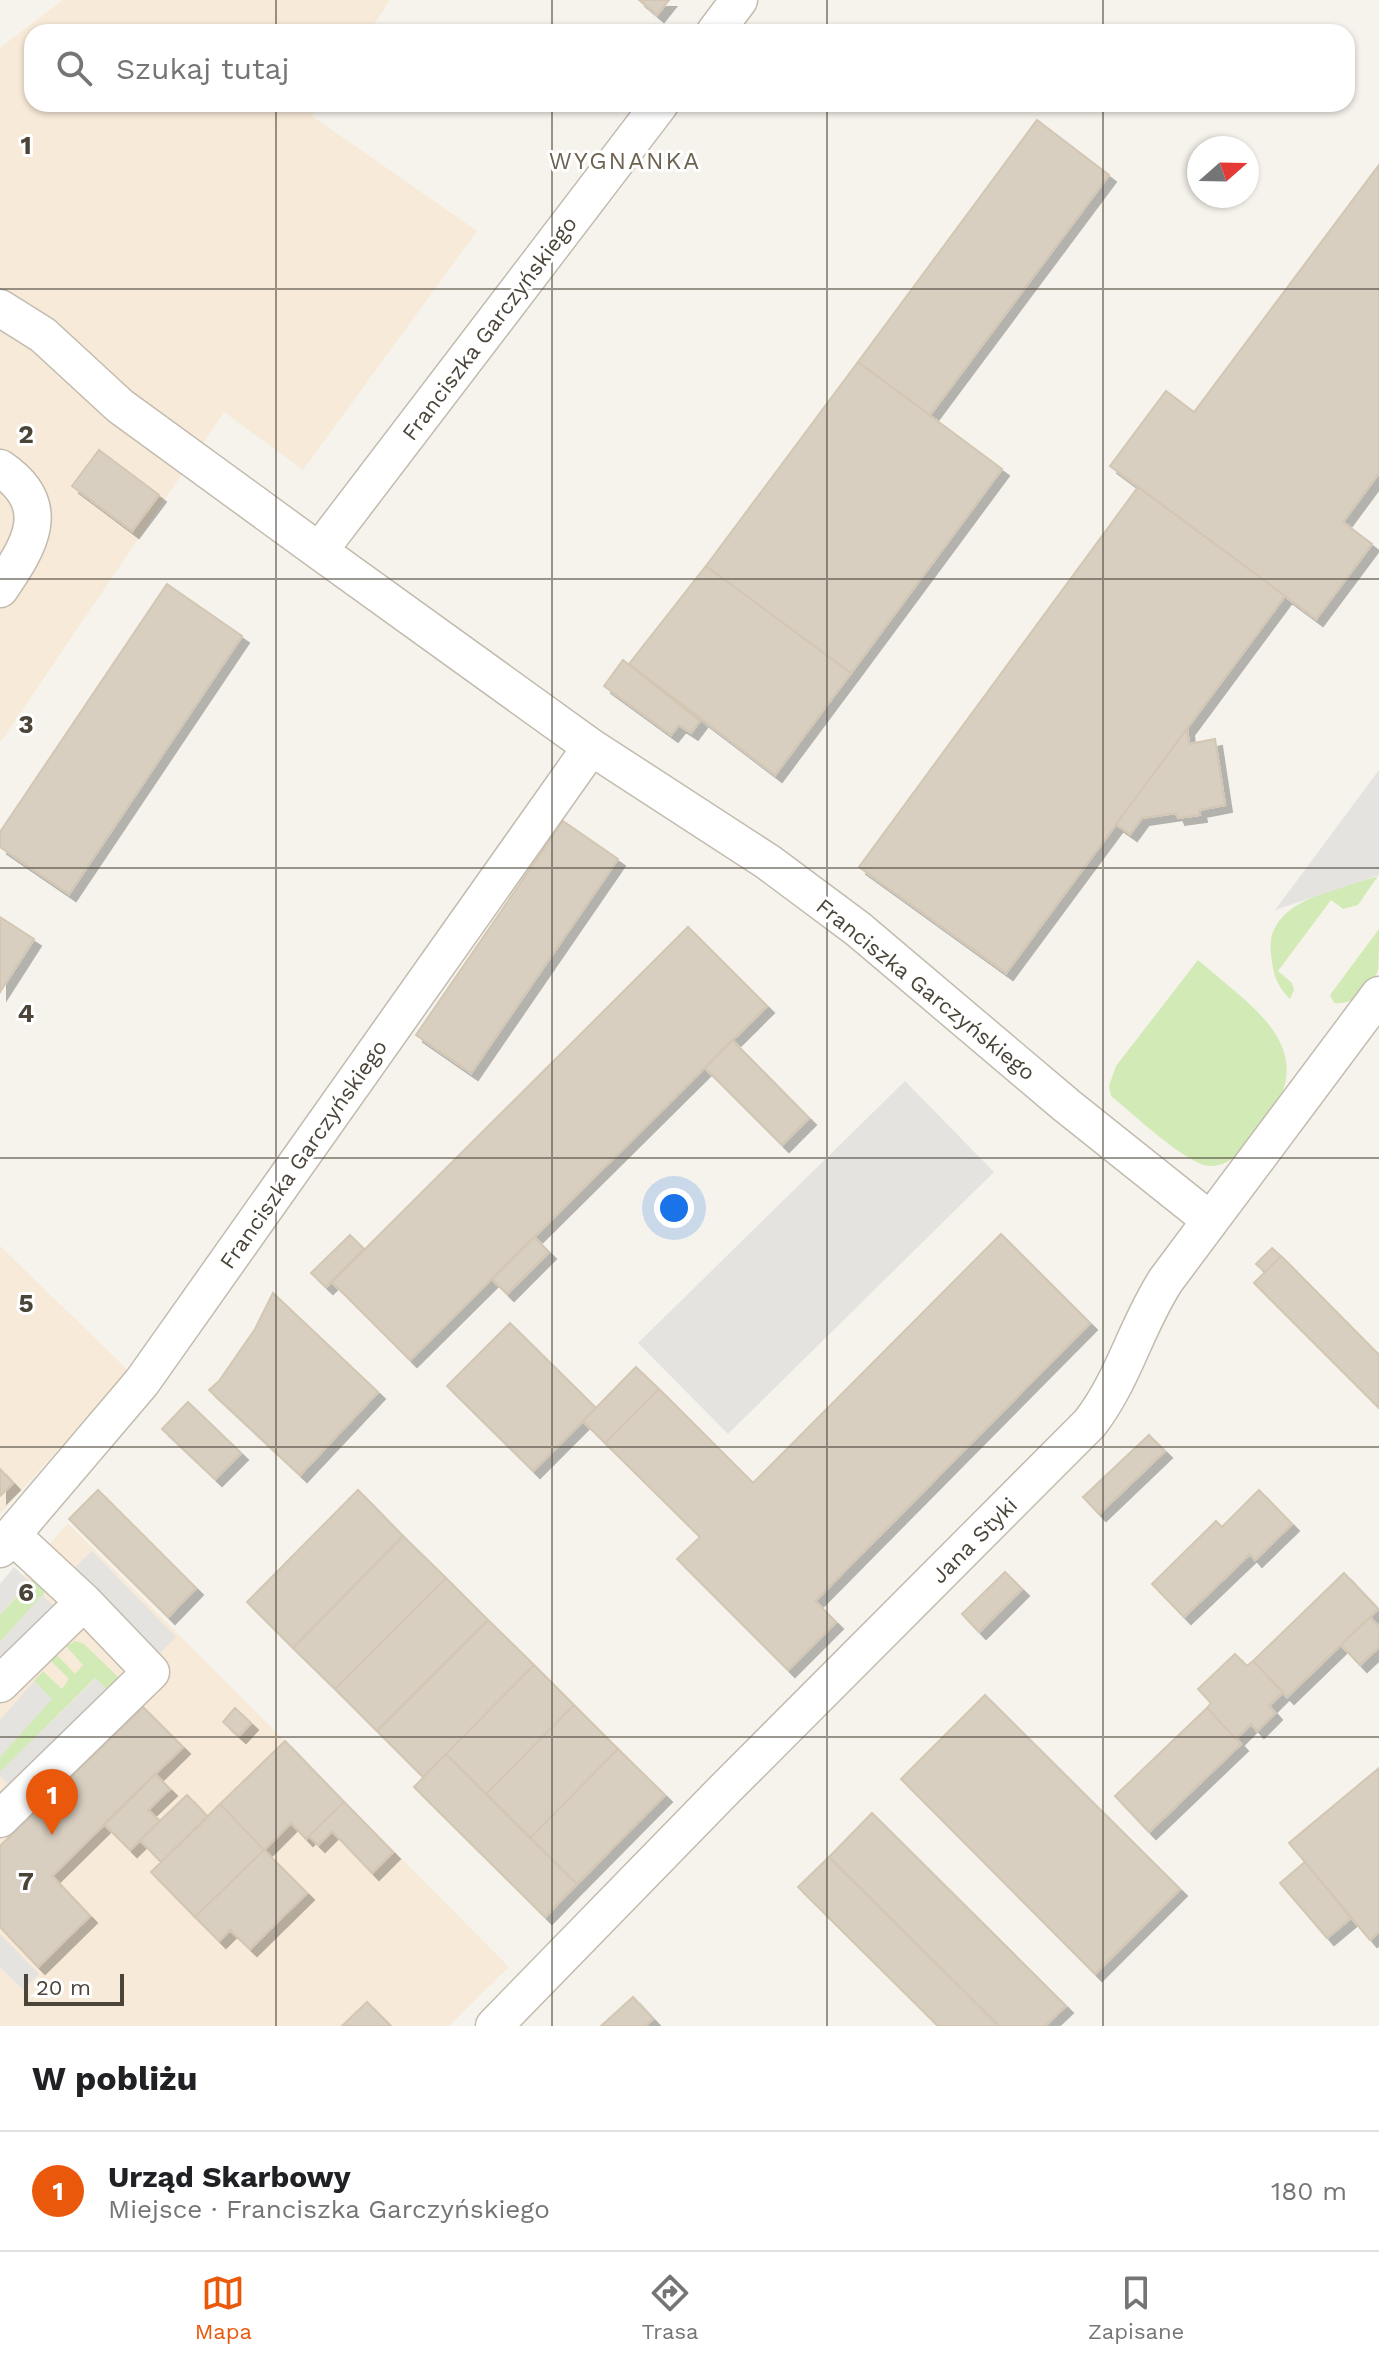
<!DOCTYPE html>
<html lang="pl">
<meta charset="utf-8">
<style>
:root{--surface:#fff;--page:#f2f2f2;--text:#202124;--muted:#757577;--line:#e0e0e0;--accent:#ea580c}
body{margin:0;font-family:"Work Sans",sans-serif;background:var(--page);color:var(--text)}
.compass{position:absolute;left:1187px;top:136px;width:72px;height:72px;border-radius:50%;background:var(--surface);box-shadow:0 2px 6px #0004;rotate:70deg}
.scale{position:absolute;left:24px;bottom:20px;width:100px;box-sizing:border-box;padding-left:8px;border:4px solid #4b4439;border-top:0;font-size:22px;line-height:28px;white-space:nowrap;color:#4b4439;-webkit-text-stroke:6px #fff;paint-order:stroke}
.you{position:absolute;left:674px;top:1208px;width:28px;height:28px;margin:-20px;border:6px solid #fff;border-radius:50%;background:#1a73e8;box-shadow:0 0 0 12px #1a73e833}
.badge{display:grid;place-items:center;width:52px;height:52px;border-radius:50%;background:var(--accent);color:#fff;font-size:26px;font-weight:700}
.pin{position:absolute;translate:-50% -66px;filter:drop-shadow(0 2px 4px #0008)}
.pin::after{content:'';position:absolute;top:42px;width:28px;height:24px;background:inherit;clip-path:polygon(0 0,100% 0,50% 100%)}
.list{margin:0;padding:0;list-style:none}
h2{display:flex;justify-content:space-between;align-items:center;height:104px;margin:0;padding:0 32px;font-size:34px}
h2 small{font-size:26px;font-weight:400;color:var(--muted)}
.list li{display:grid;grid-template-columns:52px 1fr auto;gap:24px;align-items:center;box-sizing:border-box;height:120px;padding:0 32px;border-top:2px solid var(--line)}
.list b{display:block;font-size:30px;white-space:nowrap}
.list p{margin:0;font-size:26px;white-space:nowrap;color:var(--muted)}
.list em{font-size:26px;font-style:normal;color:var(--muted)}
.icon{flex:none;width:44px;height:44px;fill:none;stroke:currentColor;stroke-width:2;stroke-linecap:round;stroke-linejoin:round}
.map{position:relative;flex:none;width:1379px;height:2026px;overflow:hidden}
.search{position:absolute;background:var(--surface);box-shadow:0 2px 6px #0004;left:24px;right:24px;top:24px;height:88px;display:flex;align-items:center;gap:20px;box-sizing:border-box;padding:0 28px;border-radius:24px;color:var(--muted);font-size:30px}
.sheet{height:224px;background:var(--surface)}
nav{display:flex;justify-content:space-around;align-items:center;box-sizing:border-box;height:112px;border-top:2px solid var(--line);background:var(--surface);font-size:22px;color:var(--muted)}
nav a{display:grid;justify-items:center;gap:4px}
nav .on{color:var(--accent)}
.map>svg:first-child{display:block}
</style>
<div class="map">
<svg width="1379" height="2026" viewBox="0 0 1379 2026">
<defs>
<filter id="shadow"><feDropShadow dx="7" dy="7" stdDeviation="0" flood-color="#0004"/></filter>
</defs>
<rect width="100%" height="100%" fill="#f6f3ec"/>
<path fill="#f7ead8" d="M63,0H390L369,32H32V104H320L312,116L477,231L303,470L224,412L0,743V48Z
M0,1246L129,1371L0,1514Z
M68,1523L509,1967L449,2026H0V1603Z"/>
<path fill="#d2eab5" d="M1378,876L1358,905L1343,909L1331,900L1278,971L1292,983L1294,990L1290,999C1276,985 1273,973 1271,954C1264,900 1340,889 1378,876Z
M1379,929C1379,941 1379,959 1378,970C1372,987 1353,1006 1334,1003L1330,995Z
M1198,960C1255,1010 1328,1051 1258,1131C1245,1145 1232,1167 1210,1166C1187,1165 1131,1112 1111,1096L1109,1086L1116,1066Z
M33,1579L38,1580L45,1588L44,1594L0,1642V1615Z
M75,1641L84,1644L118,1677L119,1683L112,1695L95,1678L0,1772V1757L51,1699L34,1681L43,1671L62,1689L69,1679L51,1661L57,1655L75,1674L83,1665L66,1646Z"/>
<path fill="#e5e3e0" d="M1379,770V875L1275,910Z
M905,1081L994,1172L728,1434L638,1343Z
M92,1551L176,1637L156,1657L71,1571Z
M14,1567L29,1581L0,1615V1584Z
M42,1595L59,1610L0,1672V1642Z
M96,1678L112,1695L16,1792L0,1776V1772Z
M34,1681L52,1699L0,1757V1720Z
M0,1934L39,1974L23,1990L0,1967Z"/>
<path fill="#d8cfc1" stroke="#d3c7b4" stroke-width="2" filter="url(#shadow)" d="M639,0H669L657,15Z
M1037,120L1109,175L930,415L858,362Z
M1379,165V473L1343,522L1372,544L1316,619L1110,466L1166,391L1194,412Z
M858,362L1002,469L851,673L706,566Z
M99,450L159,495L132,531L72,486Z
M1138,487L1285,596L1006,973L859,867Z
M706,566L851,673L775,775L629,664Z
M167,584L242,636L69,894L0,847V832Z
M623,660L700,721L691,733L679,725L671,735L604,686Z
M1187,729L1189,744L1215,739L1225,805L1199,810L1200,815L1178,818L1176,813L1142,818L1130,834L1116,824Z
M563,821L618,859L471,1073L416,1035Z
M0,917L34,939L0,992Z
M688,927L767,1006L410,1360L332,1282Z
M732,1040L809,1118L782,1145L705,1068Z
M1001,1234L1090,1323L815,1601L836,1622L788,1670L677,1559L700,1537L605,1443L659,1389L753,1483Z
M350,1235L364,1249L326,1287L311,1273Z
M534,1237L549,1252L507,1294L492,1279Z
M1272,1248L1281,1256L1265,1272L1256,1264Z
M1281,1256L1379,1355V1408L1254,1283Z
M273,1293L378,1392L300,1475L209,1390L219,1381L255,1329Z
M510,1323L596,1408L533,1471L447,1386Z
M636,1367L659,1389L605,1443L583,1421Z
M188,1402L241,1453L215,1479L162,1429Z
M1149,1435L1165,1451L1099,1514L1083,1497Z
M0,1469L13,1483L0,1496Z
M98,1490L196,1588L168,1617L69,1519Z
M358,1490L403,1536L293,1648L247,1602Z
M1259,1490L1292,1524L1255,1560L1250,1554L1184,1617L1152,1584L1216,1521L1222,1527Z
M403,1536L446,1578L335,1689L293,1648Z
M1005,1572L1022,1589L979,1632L962,1614Z
M1344,1573L1378,1609L1287,1697L1253,1661Z
M446,1578L488,1620L377,1731L335,1689Z
M1370,1617L1379,1627V1647L1360,1665L1341,1645Z
M488,1620L534,1665L423,1777L377,1731Z
M1235,1654L1247,1666L1253,1661L1283,1692L1269,1706L1275,1713L1257,1731L1251,1724L1236,1739L1207,1708L1211,1703L1198,1689Z
M534,1665L574,1705L486,1794L446,1754Z
M985,1695L1180,1889L1095,1974L901,1779Z
M574,1705L618,1749L530,1838L486,1794Z
M143,1707L183,1747L52,1876L90,1916L38,1967L0,1927V1846Z
M235,1708L251,1723L239,1736L223,1722Z
M1207,1708L1241,1744L1149,1832L1115,1796Z
M285,1741L344,1802L306,1839L291,1823L264,1850L220,1804Z
M618,1749L665,1795L577,1884L530,1838Z
M446,1754L577,1884L545,1917L414,1787Z
M1379,1768V1932L1370,1940L1289,1843Z
M155,1774L170,1789L148,1810L160,1821L130,1850L104,1824Z
M187,1795L208,1817L161,1862L140,1840Z
M344,1802L393,1852L372,1873L332,1831L318,1845L309,1836Z
M220,1804L264,1850L195,1917L151,1872Z
M872,1813L1066,2006L1045,2026H999L829,1857Z
M264,1850L307,1893L250,1949L230,1930L219,1941L195,1917Z
M829,1857L999,2026H938L798,1887Z
M1305,1862L1351,1918L1327,1938L1280,1883Z
M633,1997L653,2019L645,2026H601Z
M367,2002L391,2026H342Z"/>
<g fill="none" stroke-linecap="round" stroke-linejoin="round">
<defs>
<path id="minor" d="M715,32L739,0
M0,308L43,335L120,406L319,551L591,747L768,862L858,929L1066,1105L1210,1220
M0,468C56,506 29,546 0,589
M319,551L660,104
M0,1549L142,1382L591,747
M0,1684L84,1602
M0,1819L151,1672L84,1602L12,1535
M494,2026L726,1788L1090,1423C1124,1379 1136,1326 1166,1280L1379,995"/>
</defs>
<use href="#minor" stroke="#c2bbae" stroke-width="39"/>
<use href="#minor" stroke="#fff" stroke-width="36"/>
</g>
<path fill="none" stroke="#4b4439" stroke-width="2" stroke-opacity="0.55" d="M276,0V32M552,0V32M827,0V32M1103,0V32M276,104V2026M552,104V2026M827,104V2026M1103,104V2026M0,289H1379M0,579H1379M0,868H1379M0,1158H1379M0,1447H1379M0,1737H1379"/>
<g text-anchor="middle" stroke-width="6" stroke-linejoin="round" paint-order="stroke">
<g font-size="22" fill="#4b4439" stroke="#fff">
<text transform="translate(489 328) rotate(-53)" y="8">Franciszka Garczyńskiego</text>
<text transform="translate(926 989) rotate(39)" y="8">Franciszka Garczyńskiego</text>
<text transform="translate(303 1154) rotate(-55)" y="8">Franciszka Garczyńskiego</text>
<text transform="translate(974 1540) rotate(-45)" y="8">Jana Styki</text>
</g>
<g font-size="24" letter-spacing="2" fill="#6e6250" stroke="#fff">
<text x="625" y="169">WYGNANKA</text>
</g>
</g>
<g font-size="26" text-anchor="middle" font-weight="bold" fill="#4b4439" stroke="#fff" stroke-width="6" stroke-linejoin="round" paint-order="stroke">
<text x="26" y="154">1</text>
<text x="26" y="443">2</text>
<text x="26" y="733">3</text>
<text x="26" y="1022">4</text>
<text x="26" y="1312">5</text>
<text x="26" y="1601">6</text>
<text x="26" y="1890">7</text>
</g>
</svg>
<svg class="compass" viewBox="-18 -18 36 36"><path d="M0-13l5 13h-10z" fill="#e53935"/><path d="M0 13l5-13h-10z" fill="#757577"/></svg>
<div class="scale">20 m</div>
<div class="you"></div>
<div class="pin badge" style="left:52px;top:1835px">1</div>
<div class="search"><svg class="icon" aria-label="search" viewBox="0 0 24 24"><circle cx="10" cy="10" r="6"/><path d="M15 15l6 6"/></svg>Szukaj tutaj</div>
</div>
<section class="sheet">
<h2>W pobliżu<small></small></h2>
<ul class="list">
<li><span class="badge">1</span><div><b>Urząd Skarbowy</b><p>Miejsce · Franciszka Garczyńskiego</p></div><em>180 m</em></li>
</ul>
</section>
<nav>
<a class="on"><svg class="icon" aria-label="map" viewBox="0 0 24 24"><path d="M3 6l6-2 6 2 6-2v14l-6 2-6-2-6 2zM9 4v14M15 6v14"/></svg>Mapa</a>
<a><svg class="icon" aria-label="directions" viewBox="0 0 24 24"><path d="M12 3l9 9-9 9-9-9zM9 14v-3h6M13 9l2 2-2 2"/></svg>Trasa</a>
<a><svg class="icon" aria-label="saved" viewBox="0 0 24 24"><path d="M7 4h10v16l-5-4-5 4z"/></svg>Zapisane</a>
</nav>
